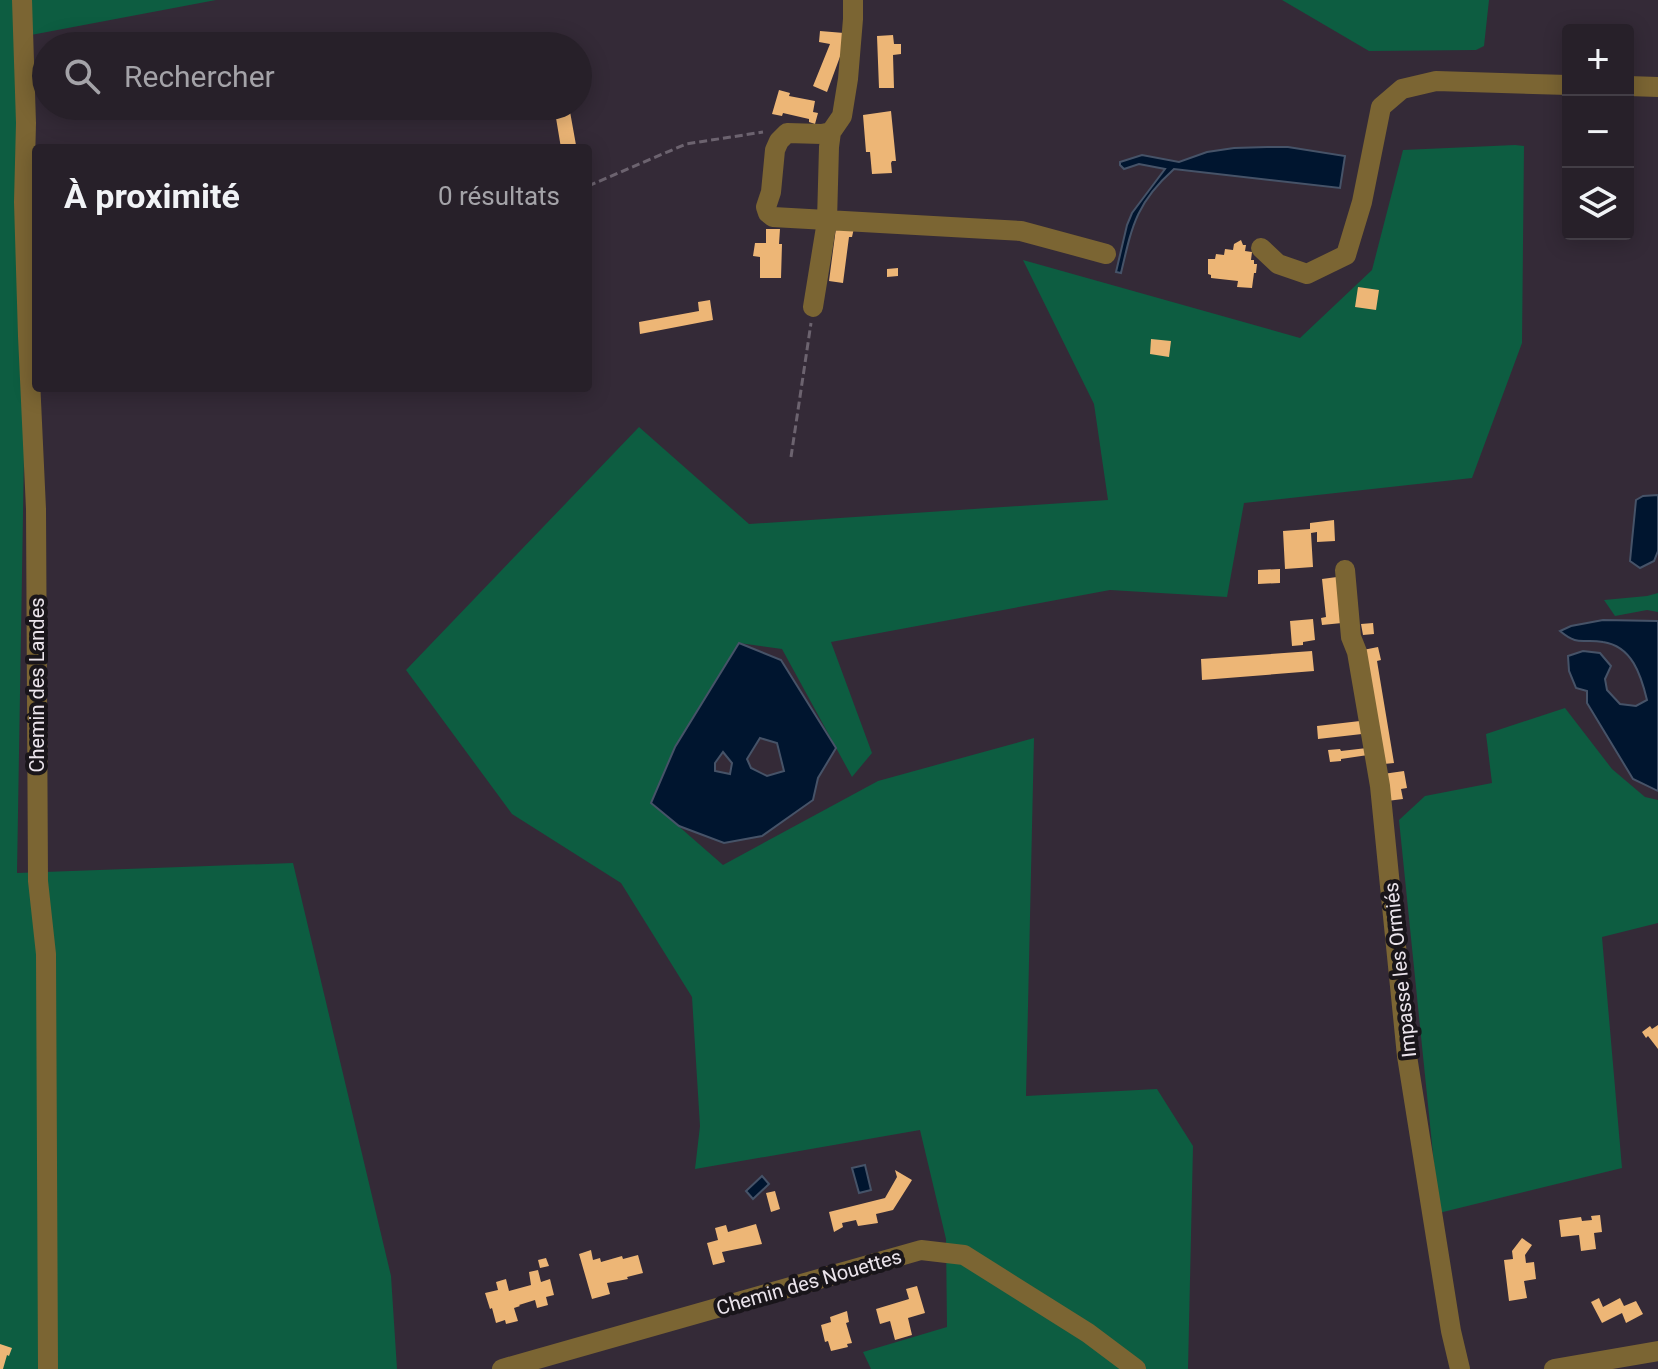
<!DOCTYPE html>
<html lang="fr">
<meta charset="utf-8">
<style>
:root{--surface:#272029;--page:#332d35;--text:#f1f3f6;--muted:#a4a3a8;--line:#433e46}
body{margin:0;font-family:Roboto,sans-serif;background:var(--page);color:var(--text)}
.controls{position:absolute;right:24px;top:24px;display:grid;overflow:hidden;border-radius:8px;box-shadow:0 4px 20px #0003}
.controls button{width:72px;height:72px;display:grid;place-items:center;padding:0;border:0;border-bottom:2px solid var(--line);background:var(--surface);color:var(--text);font:40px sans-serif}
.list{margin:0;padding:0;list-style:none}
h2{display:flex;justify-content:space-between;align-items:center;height:104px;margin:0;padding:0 32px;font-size:34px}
h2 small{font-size:26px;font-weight:400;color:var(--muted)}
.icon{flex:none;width:44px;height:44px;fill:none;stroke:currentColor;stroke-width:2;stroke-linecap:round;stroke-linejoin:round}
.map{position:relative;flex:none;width:1658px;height:1369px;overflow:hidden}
.search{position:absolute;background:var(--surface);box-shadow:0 4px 20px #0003;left:32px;top:32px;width:560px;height:88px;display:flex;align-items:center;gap:20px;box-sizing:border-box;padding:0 28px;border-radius:44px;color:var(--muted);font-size:30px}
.panel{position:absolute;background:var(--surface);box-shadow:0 4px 20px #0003;left:32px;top:144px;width:560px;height:248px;border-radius:8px}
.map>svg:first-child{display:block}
</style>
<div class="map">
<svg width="1658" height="1369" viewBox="0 0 1658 1369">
<rect width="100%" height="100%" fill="#342a37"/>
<path fill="#0d5d41" d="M0,0H216L31,35L17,873L293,863L391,1276L397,1369H0Z
M1282,0H1489L1484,46L1476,50L1369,51Z
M1515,145L1524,146L1522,343L1472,478L1244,503L1227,597L1110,590L831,642L872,753L852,777L782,649L739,643L652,803L723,865L878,781L1034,738L1026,1096L1157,1089L1193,1146L1188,1369H871L863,1352L947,1327L946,1239L920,1130L695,1169L700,1126L692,997L621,883L512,814L406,670L639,427L749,524L1108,500L1094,404L1023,260L1300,338L1372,270L1403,150Z
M1658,593V612L1647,610L1615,616L1604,600L1647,596Z
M1565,708L1612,769L1645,797L1658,800V923L1602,937L1622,1168L1439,1213L1399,820L1425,796L1492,783L1486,734Z"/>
<path fill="#00152f" stroke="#465368" stroke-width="2" fill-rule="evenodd" d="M1267,147H1288L1345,156L1340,188L1174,169C1136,203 1132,226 1121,273L1116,272L1127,225L1132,213L1165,169L1139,164L1124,169L1120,165V162L1142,155L1179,162L1207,152L1234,148Z
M1658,495V551L1654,561L1640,568L1630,561L1636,500L1643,496Z
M1603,620L1658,621V791L1633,779L1587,703V691L1576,688L1569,671L1568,656L1583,651L1600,653L1611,666L1605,679L1607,690L1620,704L1636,706L1647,700C1641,675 1632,646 1603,642C1582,638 1579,647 1560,631L1571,626Z
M739,643L781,660L836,748L818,778L813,800L762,836L724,843L679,826L651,803L675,747ZM760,738L777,743L784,771L767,776L751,768L747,759ZM723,752L732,763L730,774L715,771V763Z
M865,1165L871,1190L859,1193L852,1168Z
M762,1176L769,1184L753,1199L746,1191Z"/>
<path fill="#edb676" d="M820,31L844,33L841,54L827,92L813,86L830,44L819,42Z
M893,35L894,44H901V54L893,55L894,88H879L877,36Z
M779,90L790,93L789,96L815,101L813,112L818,113L815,124L809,122V119L783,113L782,116L772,114Z
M554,106H569L576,145L561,148Z
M891,111L896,161H892L891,163L892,173L872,174L870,152H866L863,115Z
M836,228H854L852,237H849L843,283L829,281Z
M766,229H780L779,244H782L781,278H760V257L753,256L755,243H766Z
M1241,240L1243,245H1246L1245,251L1252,252L1251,260H1254V264H1257L1256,273H1254L1252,288L1237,287L1238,281L1211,278V275L1208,274V259H1215L1216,254L1224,255L1225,249L1233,250L1234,244Z
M898,268V276L887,277V269Z
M1358,287L1379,290L1376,310L1355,307Z
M710,300L713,320L640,334L639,322L699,311L698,302Z
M1151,339L1171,341L1169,357L1150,354Z
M1334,520L1335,541L1317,542V532L1311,533L1313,567L1285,569L1283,531L1310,529V523Z
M1280,569V583L1258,584V570Z
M1337,577L1342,623L1322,625L1321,618L1326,617L1322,579Z
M1313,619L1315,640L1303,642V645L1292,646L1290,621Z
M1373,623L1374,634L1363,635L1361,624Z
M1378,647L1381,660L1377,661L1394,763L1384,764L1363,650Z
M1312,651L1314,671L1202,680L1201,659Z
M1360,721L1362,734L1318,739L1317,726Z
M1367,748L1368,755L1341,759V761L1330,762L1328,750L1340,749L1341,751Z
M1404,771L1407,788L1401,789L1403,799L1387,801L1383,774Z
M1658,1025V1049L1648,1036L1646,1038L1642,1032L1650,1026L1652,1029Z
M895,1170L912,1180L893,1210L876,1214L878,1223L858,1226L856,1220L842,1223L843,1227L834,1232L829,1212L885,1198L897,1177Z
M775,1191L780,1209L771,1212L766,1193Z
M1600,1215L1602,1232L1594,1233L1596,1249L1581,1251L1579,1235L1561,1237L1559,1220L1581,1217L1582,1221L1592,1220L1591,1216Z
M756,1224L762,1244L722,1252L725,1262L713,1265L707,1243L718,1240L715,1228L726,1225L728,1232Z
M1522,1238L1532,1245L1525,1255L1526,1263L1534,1262L1536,1279L1524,1281L1527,1298L1509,1301L1504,1260L1513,1259L1512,1251Z
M591,1250L593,1260L600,1258L601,1262L622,1256L623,1259L638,1255L643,1273L627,1277L628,1279L607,1283L610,1294L592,1299L579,1254Z
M546,1258L549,1266L540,1268L538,1260Z
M538,1270L541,1282L550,1279L554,1295L546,1297L548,1305L537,1308L535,1300L519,1305L520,1306L514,1308L518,1321L506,1324L505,1320L496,1323L492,1308L490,1309L485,1293L498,1290L496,1282L506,1279L509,1291L531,1285L529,1272Z
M917,1286L925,1313L908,1318L912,1335L895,1340L890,1321L880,1324L876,1309L909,1299L906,1289Z
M1599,1298L1603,1307L1620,1298L1624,1306L1636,1301L1643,1314L1626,1323L1622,1313L1602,1323L1591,1302Z
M847,1311L849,1322L846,1323L852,1343L847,1344L848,1347L831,1351L828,1341L825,1342L821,1325L831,1322L830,1317Z
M0,1344L12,1348L9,1356L7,1355L3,1369H0Z"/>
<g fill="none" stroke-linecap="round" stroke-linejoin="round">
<path stroke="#6c636f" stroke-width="3" stroke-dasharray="8 4" stroke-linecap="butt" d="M588,186L686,144L763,132
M791,457L811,323"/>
<path stroke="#7b6533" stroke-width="20" d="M22,0L26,123L24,202L28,336L36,509L38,881L46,954L48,1369
M853,0V19L848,79L842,116L831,132L822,134L787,133L779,141L775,150L771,192L766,207L768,213L773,217L1021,231L1106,254
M1628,86L1658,87
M1261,248L1278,264L1307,274L1346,255L1362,202L1381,107L1402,89L1436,81L1568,85
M813,307L827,221L829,147L831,132
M1345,570L1351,637L1357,652L1380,786L1407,1056L1451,1331L1460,1369
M502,1369L921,1250L964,1255L1088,1333L1136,1369
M1554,1369L1658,1351"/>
</g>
<g text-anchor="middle" stroke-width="8" stroke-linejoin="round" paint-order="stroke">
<g font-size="20" fill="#ebe4ec" stroke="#19151a">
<text transform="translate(37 685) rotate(-90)" y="7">Chemin des Landes</text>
<text transform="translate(1400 970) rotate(-96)" y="7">Impasse les Ormiés</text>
<text transform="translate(809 1282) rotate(-16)" y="7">Chemin des Nouettes</text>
</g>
</g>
</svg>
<div class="controls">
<button>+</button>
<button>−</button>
<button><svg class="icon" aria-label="layers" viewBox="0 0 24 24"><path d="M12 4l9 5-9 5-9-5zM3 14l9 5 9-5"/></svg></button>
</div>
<div class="search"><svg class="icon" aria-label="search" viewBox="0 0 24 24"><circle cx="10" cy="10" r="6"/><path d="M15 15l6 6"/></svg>Rechercher</div>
<section class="panel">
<h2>À proximité<small>0 résultats</small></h2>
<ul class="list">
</ul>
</section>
</div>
